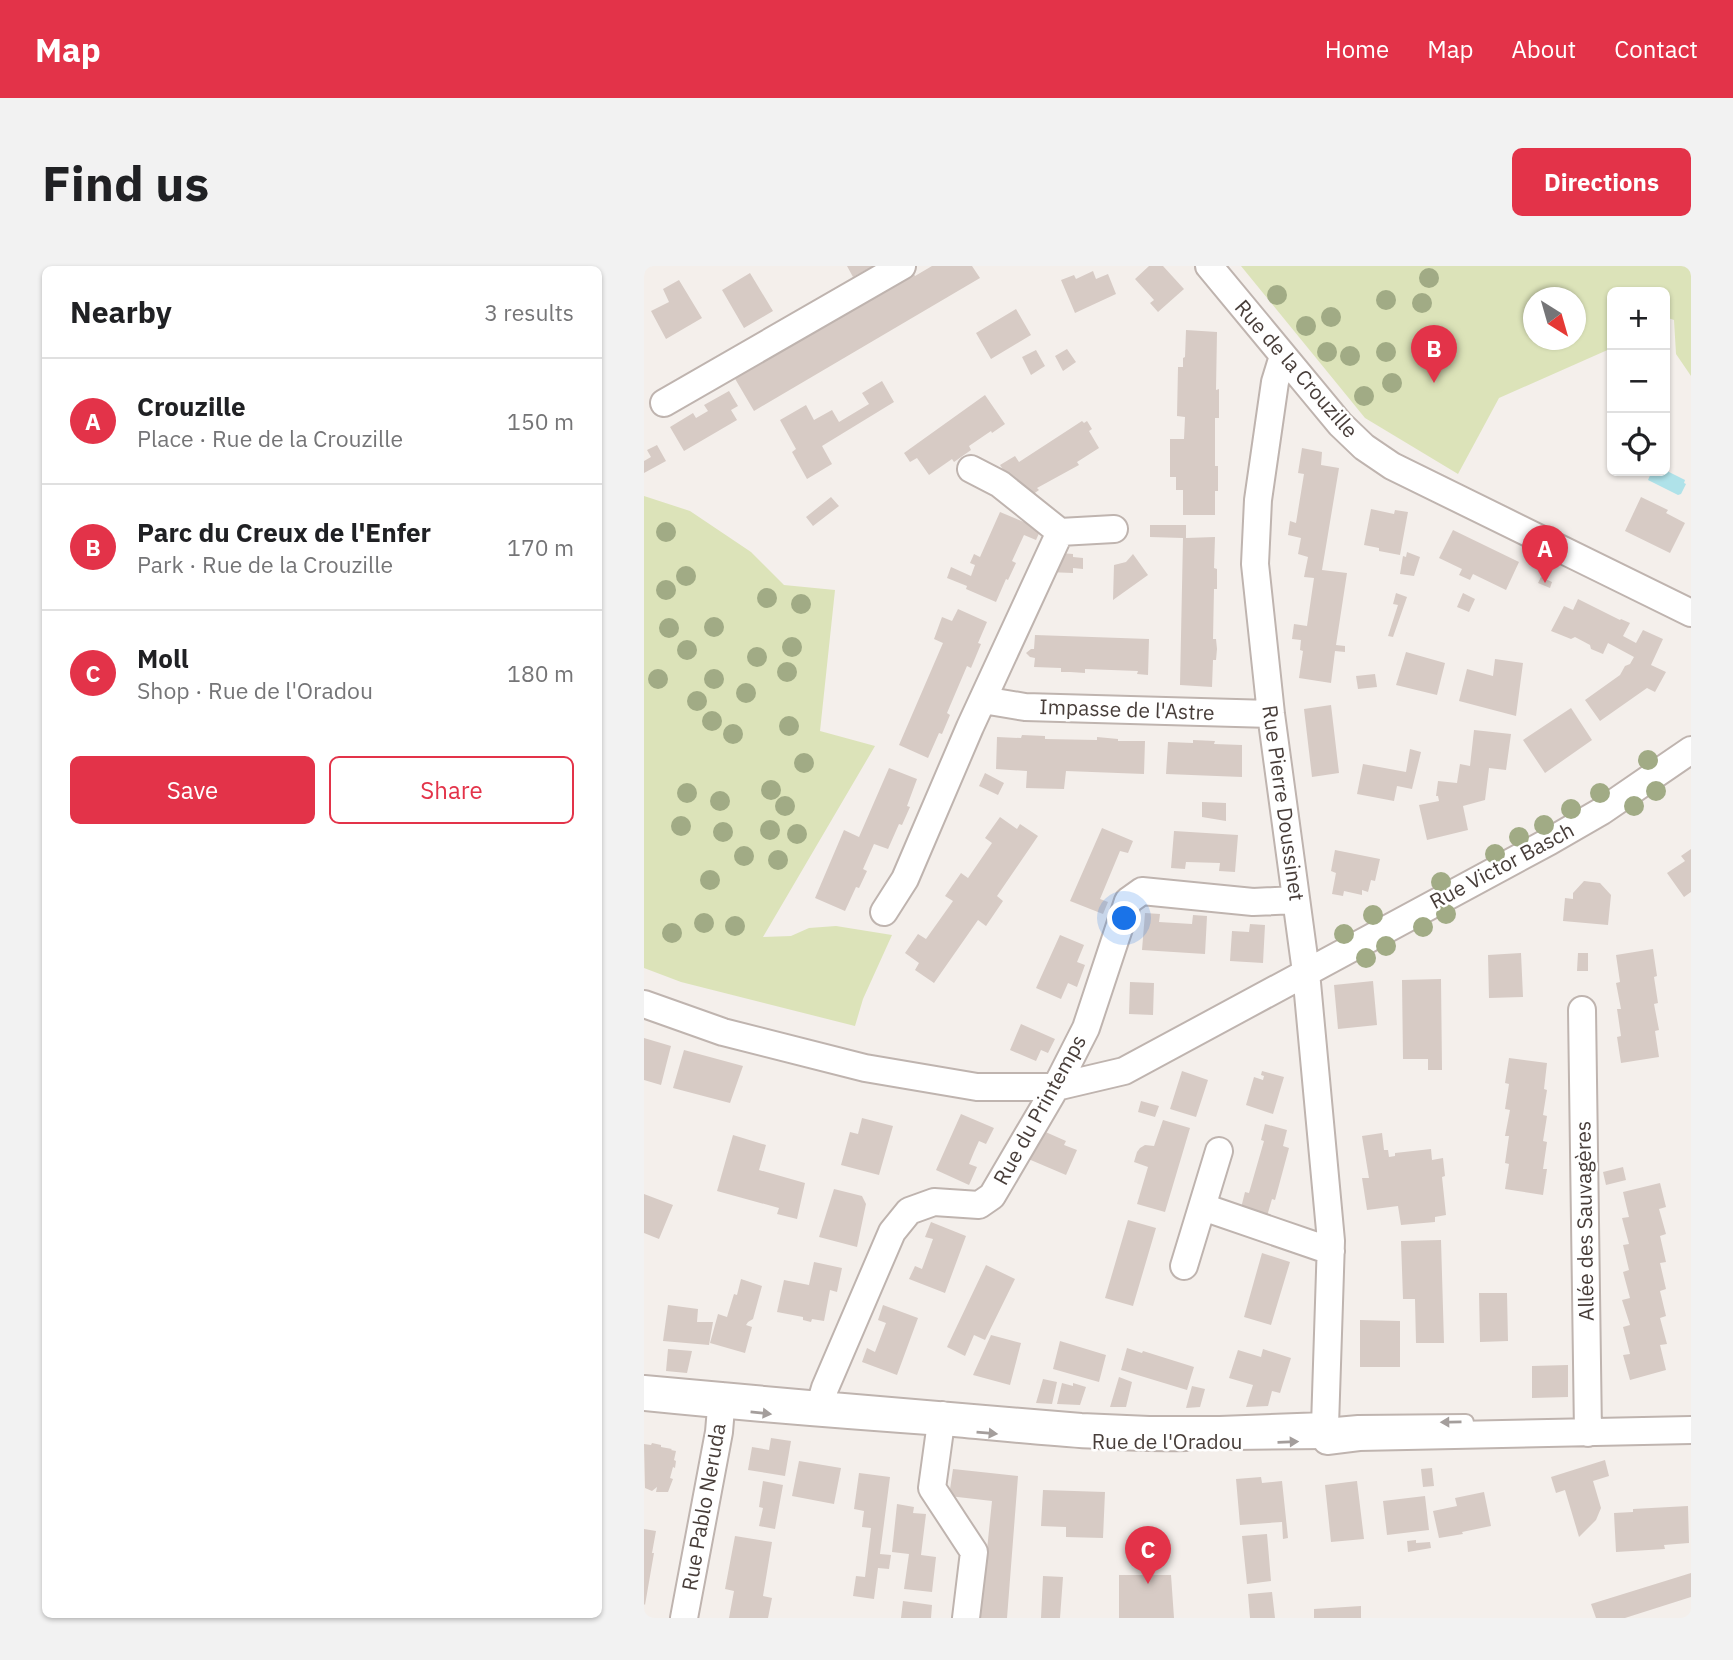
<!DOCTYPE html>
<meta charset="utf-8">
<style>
:root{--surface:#fff;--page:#f2f2f2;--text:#202124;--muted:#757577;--line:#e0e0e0;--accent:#e33349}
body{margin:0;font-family:"IBM Plex Sans",sans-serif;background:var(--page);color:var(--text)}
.controls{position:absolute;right:21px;top:21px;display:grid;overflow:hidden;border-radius:10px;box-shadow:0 2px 5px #0004}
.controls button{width:63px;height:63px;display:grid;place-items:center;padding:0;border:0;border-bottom:2px solid var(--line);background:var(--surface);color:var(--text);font:35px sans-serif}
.compass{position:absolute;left:879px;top:21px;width:63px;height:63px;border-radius:50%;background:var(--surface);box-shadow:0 2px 5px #0004;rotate:143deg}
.you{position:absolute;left:481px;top:653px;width:24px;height:24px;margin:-18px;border:5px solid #fff;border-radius:50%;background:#1a73e8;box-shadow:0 0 0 10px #1a73e833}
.badge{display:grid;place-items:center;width:46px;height:46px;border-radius:50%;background:var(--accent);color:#fff;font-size:23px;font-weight:700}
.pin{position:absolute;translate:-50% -58px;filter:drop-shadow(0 2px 4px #0008)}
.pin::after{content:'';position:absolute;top:37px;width:24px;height:21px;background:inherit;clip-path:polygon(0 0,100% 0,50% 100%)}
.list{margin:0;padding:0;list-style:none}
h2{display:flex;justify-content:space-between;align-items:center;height:91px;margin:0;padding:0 28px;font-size:30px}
h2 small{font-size:23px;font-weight:400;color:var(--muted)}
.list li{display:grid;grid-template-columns:46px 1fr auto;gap:21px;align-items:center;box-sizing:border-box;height:126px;padding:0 28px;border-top:2px solid var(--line)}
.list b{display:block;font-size:26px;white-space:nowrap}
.list p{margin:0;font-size:23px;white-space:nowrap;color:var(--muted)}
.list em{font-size:23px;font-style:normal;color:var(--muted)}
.actions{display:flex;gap:14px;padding:21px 28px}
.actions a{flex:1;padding:16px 0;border:2px solid var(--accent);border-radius:10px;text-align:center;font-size:24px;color:var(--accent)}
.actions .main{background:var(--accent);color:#fff}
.icon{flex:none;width:38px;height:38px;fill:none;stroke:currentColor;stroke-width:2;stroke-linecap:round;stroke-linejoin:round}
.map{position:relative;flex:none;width:1047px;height:1352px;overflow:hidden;border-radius:10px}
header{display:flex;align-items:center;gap:42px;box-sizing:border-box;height:98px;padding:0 35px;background:var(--accent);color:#fff}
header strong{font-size:33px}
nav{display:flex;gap:38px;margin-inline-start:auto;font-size:24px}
.intro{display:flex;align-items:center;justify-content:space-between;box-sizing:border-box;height:168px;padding:0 42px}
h1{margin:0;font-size:49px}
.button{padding:18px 32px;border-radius:10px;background:var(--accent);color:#fff;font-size:24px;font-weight:700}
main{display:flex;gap:42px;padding:0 42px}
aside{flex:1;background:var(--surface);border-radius:10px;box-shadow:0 2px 5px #0004}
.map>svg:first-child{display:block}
</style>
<header>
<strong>Map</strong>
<nav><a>Home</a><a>Map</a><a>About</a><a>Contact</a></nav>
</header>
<div class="intro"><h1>Find us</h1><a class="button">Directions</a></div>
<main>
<aside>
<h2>Nearby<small>3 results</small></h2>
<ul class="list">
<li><span class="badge">A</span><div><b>Crouzille</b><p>Place · Rue de la Crouzille</p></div><em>150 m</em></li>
<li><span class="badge">B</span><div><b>Parc du Creux de l'Enfer</b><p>Park · Rue de la Crouzille</p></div><em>170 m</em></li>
<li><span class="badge">C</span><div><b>Moll</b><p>Shop · Rue de l'Oradou</p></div><em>180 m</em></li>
</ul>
<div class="actions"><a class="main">Save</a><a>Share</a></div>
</aside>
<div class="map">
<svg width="1047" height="1352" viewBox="0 0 1047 1352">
<rect width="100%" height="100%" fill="#f4efeb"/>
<path fill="#dce3b9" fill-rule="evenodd" d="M597,0H1047V110L1032,88L1030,54L1021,51V26H968V82L855,132L814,208L721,152ZM890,32H932V74H890Z
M0,230L46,245L107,286L140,319L191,324L176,465L231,480L119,671L147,670L165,662L192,660L248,669L219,733L211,760L37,716L0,702Z"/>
<path fill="#afe2e9" d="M1021,204L1041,214L1040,217L1042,218L1037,228L1034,229L1004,214L1008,205Z"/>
<path fill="#d7cbc5" d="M203,0H229L209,11Z
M288,0H328L336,12L110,145L90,111L269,6L271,10Z
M505,0H519L540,23L514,46L506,37L510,34L491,13Z
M449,5L452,13L464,8L472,28L431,47L417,14L430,9L432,13Z
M106,7L129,45L100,62L78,24Z
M35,14L58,52L22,73L7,45L25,36L19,23Z
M372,43L387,69L347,93L332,67Z
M542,64L573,66L572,124L575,123V152H571V200H574V225H571V249H539V224H532V211H526V173H540L541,151L533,150L534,101H539V92L541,91Z
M423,83L432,96L419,105L411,90Z
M392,84L401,100L387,109L378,91Z
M238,115L250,136L178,180L188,198L163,213L148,186L152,183L136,154L162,139L170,154L188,144L195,156L225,138L218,127Z
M85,125L94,140L87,144L93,154L40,185L26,161L49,147L52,152L64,145L60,139Z
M341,129L361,158L348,167L347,165L325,180L327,184L310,196L308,193L285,209L273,192L266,196L260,187Z
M438,155L440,157L443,155L448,163L445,165L455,182L433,196L435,199L393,222L395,224L385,231L370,220L356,199L371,190L375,196Z
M13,179L22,195L0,207V195L7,191L3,184Z
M658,182L678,186L677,199L695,202L678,304L703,307L692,379L701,380V386L691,385L687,417L655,412L659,385L656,384L657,374L648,373L650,358L663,360L670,312L660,311L664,291L654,288L657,272L644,269L646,255L652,257L660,208L654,207Z
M187,231L195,240L169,260L162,251Z
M997,231L1024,244L1022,247L1041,257L1026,287L981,265Z
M727,243L750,248L751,244L764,246L756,289L735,285V282L720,279Z
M356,246L397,263L392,274L380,269L368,295L372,297L364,314L362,313L352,336L322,323L323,320L303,312L307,301L327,310L331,299L326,297L330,288L336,291Z
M506,259H542V272L571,271L570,302L573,303V323H570L569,373H572L573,383L572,394H569L568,421L536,419L539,272L506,271Z
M809,264L875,296L862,324L829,308L826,314L815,309L818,303L795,292Z
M763,286L776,291L770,310L756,308L759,290L762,291Z
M416,287L429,288V291L439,292V303L429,302V307L403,306Z
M489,288L504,309L469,334L470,299L482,296Z
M897,311L908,316L906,322L894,317Z
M752,327L763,331L749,371L744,370L754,339L749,338Z
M819,327L831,333L825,346L813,341Z
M934,333L976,354L977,353L986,357L979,370L992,377L999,364L1019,373L1007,399L1022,406L1011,426L1003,422L956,455L941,434L976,409L981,400L986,398L990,391L964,377L959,388L947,383L946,379L931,371L927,373L907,365L920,340L929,344Z
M314,343L343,356L334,377L337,378L327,402L323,400L303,447L306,449L298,468L295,467L284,492L255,479L299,377L290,373L298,351L308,355Z
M391,369L505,373L504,409L493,408L494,405L441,403V407L426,406H417V402L390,401L391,392L386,391L382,387L387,383H390Z
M762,386L801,397L793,429L752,419Z
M851,393L879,397L872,450L815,435L823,403L849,410Z
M731,408L733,421L714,423L712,410Z
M687,439L695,507L668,511L660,443Z
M927,442L948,474L901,507L879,474Z
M830,464L867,468L862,504L845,502L841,534L819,540L824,564L783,574L775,539L795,535L794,530H792L794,515L813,517L816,498L826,500Z
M378,469L401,470V473L453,474V471L474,473V475H501L500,508L422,505L420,523L382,522L383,505L352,503L353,471L377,472Z
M549,474L571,475L570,478L598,479V511L522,508L524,476L549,477Z
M766,483L777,486L768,523L753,520L750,535L713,528L719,498L762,506Z
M245,502L273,513L263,540L266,541L258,559L255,558L244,583L230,578L219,603L223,605L215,622L212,621L201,645L171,632L200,564L215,571Z
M341,507L360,517L354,529L335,520Z
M558,536L582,537V555L558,551Z
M356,551L373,563L376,558L394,570L353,630L359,635L342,660L334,654L290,717L271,704L275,697L261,687L274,668L282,673L309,635L301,630L317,607L324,612L348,577L341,572Z
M458,562L489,575L484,587L476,585L456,633L464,636L459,648L426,635Z
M530,565L594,569L591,606L575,605L576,597L542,596L541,603L527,602Z
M1047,583V626L1040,631L1023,607L1041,595L1037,590Z
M691,584L736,593L731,615L727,614L724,626L718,624V629L700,625L699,630L688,628L692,607L687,605Z
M940,615L956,617L967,629L964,659L919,655L921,632L929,633V627Z
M501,647L516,648L515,656L548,658L549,649L563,650L561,688L498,684Z
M606,658L621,659L619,697L586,695L588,665L605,666Z
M416,669L440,679L433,696L441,699L433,721L424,717L417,733L392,722Z
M1009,683L1013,710L1010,711L1014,737L1010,738L1015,764L1011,765L1015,791L977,797L973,771L977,770L973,743H977L972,717L976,716L972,689Z
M877,687L879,731L845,732L844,689Z
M934,687H944V705H933Z
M797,713L798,804H784V793H759L758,714Z
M729,715L733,759L694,763L690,719Z
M486,716L510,717L509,749L485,748Z
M377,758L411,773L404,787L397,784L392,795L366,784Z
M0,772L27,780L17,819L0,814Z
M40,784L99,800L86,837L29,822Z
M865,792L903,797L900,823L903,824L899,849L903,850L899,875L903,876L899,903H903L899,929L861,923L865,898L861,897L865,870H861L866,844L861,843L865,818L861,817Z
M538,805L564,814L552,851L526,843Z
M618,805L640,811L629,848L602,839L610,811L619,814L620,810L617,809Z
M497,835L515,840L511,851L494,846Z
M317,848L350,862L342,878L335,875L330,886L325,898L333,901L325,919L292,904Z
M218,852L249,860L235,909L197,899L206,866L214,868Z
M519,854L546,862L521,946L493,938L504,901L490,896L493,886L496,882L501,879L510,880Z
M621,858L643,864L639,880L645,882L631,934L628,933L623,950L597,942L601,926L605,927L620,875L617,874Z
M397,864L422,875L420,879L433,884L422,909L382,892Z
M738,867L740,884H744L745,891L751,890V887L787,883L788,894L799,892L801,910L798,911L802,949L791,951V956L757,959L754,940L723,944L718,912H725L718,870Z
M89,869L122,879L115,904L161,917L153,953L133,948L135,942L73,925Z
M979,901L982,914L962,919L959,906Z
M1016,917L1022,941L1015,943L1022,968L1016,970L1022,996L1016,997L1022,1023L1016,1025L1022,1050L1016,1052L1023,1078L1016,1079L1022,1104L986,1114L979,1089L986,1088L979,1061L986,1059L978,1034L986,1032L979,1006L985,1004L979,979L985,978L978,952L985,951L979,926Z
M190,923L218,930L222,938L213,981L175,971Z
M0,928L29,939L15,973L0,967Z
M484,954L512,962L489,1040L461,1032Z
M287,956L322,970L301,1027L265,1013L271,1000L278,1003L289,973L281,971Z
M797,974L800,1077H772L771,1033H759L757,975Z
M618,987L646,996L627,1059L600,1051Z
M170,996L198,1002L193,1026L186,1024L180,1055L168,1053L167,1056L159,1054V1051L133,1046L140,1014L165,1019Z
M342,999L371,1013L341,1074L330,1069L321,1090L303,1081Z
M97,1013L118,1020L109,1053L104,1056L102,1059L108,1061L101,1087L66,1077L74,1048L83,1051L90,1028L93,1029Z
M835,1027H863L864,1075L836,1076Z
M24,1039L54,1043L53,1056H69L65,1079L19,1075Z
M239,1039L274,1052L253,1109L218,1096L223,1082L231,1086L242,1057L234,1054Z
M716,1054L756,1055V1101H716Z
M347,1069L377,1077L366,1119L329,1109Z
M416,1075L462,1089L455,1116L409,1103Z
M483,1082L498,1087L499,1085L550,1101L543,1124L477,1104Z
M24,1083L48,1085L43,1107L22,1105Z
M619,1083L647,1092L636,1127L628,1125L624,1140L602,1141L609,1119L585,1112L594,1084L617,1091Z
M924,1099V1131L888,1132V1100Z
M475,1111L488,1116L482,1141H466Z
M399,1113L413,1116L408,1138L392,1137Z
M418,1117L429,1120V1117L442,1121L436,1139L413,1138Z
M548,1120L561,1123L556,1141L542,1142Z
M127,1172L147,1175L141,1210L104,1204L108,1181L125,1184Z
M8,1177L17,1179V1181L28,1183L27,1184L32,1185L30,1194L32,1195L31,1202L29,1201L26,1212L29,1213L24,1226H12L13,1221L8,1225L1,1222L0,1178L7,1179Z
M961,1194L965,1210L949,1215L957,1242L952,1254L935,1271L921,1224L912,1227L907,1211Z
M155,1195L197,1202L190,1238L148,1230Z
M788,1202L790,1220L779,1221L777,1203Z
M309,1203L374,1210L363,1352H336L348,1235L305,1230Z
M215,1207L246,1211L236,1288L247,1289L245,1303L234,1302L230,1333L209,1330L212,1310L221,1311L227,1262L218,1261L220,1245L210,1243Z
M617,1211L618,1217L638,1215L644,1272L639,1273L638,1256L596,1259L592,1213Z
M119,1215L139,1219L131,1263L115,1260L119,1242L115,1241Z
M713,1215L720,1273L687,1276L681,1219Z
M399,1224L461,1226L459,1272L422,1271V1261L397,1260Z
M840,1226L847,1260L818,1266L819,1268L795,1272L789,1245L813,1240L811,1232Z
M781,1230L785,1264L743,1269L739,1235Z
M253,1238L270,1241L269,1247L282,1248L277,1289L292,1291L288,1326L260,1323L265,1288L248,1286Z
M1044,1240L1045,1277L1020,1279L1021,1283L972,1286L970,1247L989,1246V1243Z
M0,1263L12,1265L8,1287H10L1,1339L0,1338Z
M623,1268L627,1315L603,1318L598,1270Z
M91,1270L128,1276L119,1330L128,1332L124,1352H85L90,1325L81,1323Z
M772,1274V1277L786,1276L787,1282L764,1286L763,1275Z
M1047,1307V1331L981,1352H952L947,1338Z
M475,1309H527L530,1352H475Z
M399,1310L419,1311L416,1352H397Z
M628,1326L631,1352H606L604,1328Z
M259,1335L288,1339L287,1352H257Z
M717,1340V1352H670V1343Z"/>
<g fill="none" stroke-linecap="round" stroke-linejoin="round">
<defs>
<path id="lane" d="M0,1137C99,1147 198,1155 298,1162C380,1169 461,1179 543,1177
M681,1160L714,1157L822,1156
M588,1176L683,1175"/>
<path id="street" d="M565,0L696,158L720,181L748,200L1047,347
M639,90L631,116L614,234L611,298L627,448L662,706L687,975L681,1160L683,1175L715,1171L1047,1164
M20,137L258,0
M416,266L470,263
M339,434L381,441L627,448
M240,646L261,613L326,461L416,266L356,218L327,203
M0,738L79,766L221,802L333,821H412L480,805L906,575L958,545L1047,484
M938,744L944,1167
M559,941L687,985
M540,1000L575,885
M0,1123L176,1139L437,1161L505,1164H576L681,1160
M176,1139L181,1122L248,966L265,945L290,936L335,939L348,930L412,821L442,762L484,635L498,625L609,636L652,634
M298,1149L288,1222L330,1286L322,1352
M40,1352L75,1166L78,1130"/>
</defs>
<use href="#lane" stroke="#bfb4af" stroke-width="18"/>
<use href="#street" stroke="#bfb4af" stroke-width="30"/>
<use href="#lane" stroke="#fff" stroke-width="14"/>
<use href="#street" stroke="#fff" stroke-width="26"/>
</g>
<g fill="#a1ab85">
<circle cx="785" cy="12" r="10"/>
<circle cx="633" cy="29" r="10"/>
<circle cx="742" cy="34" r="10"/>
<circle cx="778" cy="37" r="10"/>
<circle cx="687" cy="51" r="10"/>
<circle cx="662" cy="60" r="10"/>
<circle cx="683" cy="86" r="10"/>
<circle cx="742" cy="86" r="10"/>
<circle cx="706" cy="90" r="10"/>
<circle cx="748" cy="117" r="10"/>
<circle cx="720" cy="130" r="10"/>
<circle cx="22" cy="266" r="10"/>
<circle cx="42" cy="310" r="10"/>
<circle cx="22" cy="324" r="10"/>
<circle cx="123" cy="332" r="10"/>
<circle cx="157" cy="338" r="10"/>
<circle cx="70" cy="361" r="10"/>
<circle cx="25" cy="362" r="10"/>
<circle cx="148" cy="381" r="10"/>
<circle cx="43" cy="384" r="10"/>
<circle cx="113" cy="391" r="10"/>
<circle cx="143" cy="406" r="10"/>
<circle cx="14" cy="413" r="10"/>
<circle cx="70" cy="413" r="10"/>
<circle cx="102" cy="427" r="10"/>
<circle cx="53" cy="435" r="10"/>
<circle cx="68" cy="455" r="10"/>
<circle cx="145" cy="460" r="10"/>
<circle cx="89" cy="468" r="10"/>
<circle cx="1004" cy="494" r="10"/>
<circle cx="160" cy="497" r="10"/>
<circle cx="127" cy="524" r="10"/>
<circle cx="1012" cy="525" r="10"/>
<circle cx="43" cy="527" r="10"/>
<circle cx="956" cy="527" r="10"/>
<circle cx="76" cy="535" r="10"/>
<circle cx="141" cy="540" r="10"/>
<circle cx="990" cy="540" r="10"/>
<circle cx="927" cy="543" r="10"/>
<circle cx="900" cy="559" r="10"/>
<circle cx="37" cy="560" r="10"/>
<circle cx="126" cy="564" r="10"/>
<circle cx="79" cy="566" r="10"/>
<circle cx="153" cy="568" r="10"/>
<circle cx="875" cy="571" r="10"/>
<circle cx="851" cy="588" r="10"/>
<circle cx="100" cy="590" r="10"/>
<circle cx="134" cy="594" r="10"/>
<circle cx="66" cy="614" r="10"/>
<circle cx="797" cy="616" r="10"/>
<circle cx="802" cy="648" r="10"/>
<circle cx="729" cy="649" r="10"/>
<circle cx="60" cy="657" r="10"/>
<circle cx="91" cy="660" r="10"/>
<circle cx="779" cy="661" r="10"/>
<circle cx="28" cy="667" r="10"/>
<circle cx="700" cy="668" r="10"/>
<circle cx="742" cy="680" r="10"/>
<circle cx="722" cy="692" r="10"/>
</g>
<defs><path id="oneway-solid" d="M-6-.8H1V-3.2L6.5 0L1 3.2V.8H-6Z" transform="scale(1.75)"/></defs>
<g fill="#a49e9c">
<use href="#oneway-solid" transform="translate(117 1147) rotate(6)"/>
<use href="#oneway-solid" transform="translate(807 1156) rotate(179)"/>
<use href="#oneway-solid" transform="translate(343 1167) rotate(5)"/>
<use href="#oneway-solid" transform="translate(644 1176) rotate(-2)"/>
</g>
<g text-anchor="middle" stroke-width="5" stroke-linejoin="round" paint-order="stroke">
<g font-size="21" fill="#483e3a" stroke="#fff">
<text transform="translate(652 103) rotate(49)" y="7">Rue de la Crouzille</text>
<text transform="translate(483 444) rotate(2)" y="7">Impasse de l'Astre</text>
<text transform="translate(639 537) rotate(82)" y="7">Rue Pierre Doussinet</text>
<text transform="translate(858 600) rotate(-28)" y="7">Rue Victor Basch</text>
<text transform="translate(396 844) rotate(-61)" y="7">Rue du Printemps</text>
<text transform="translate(941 955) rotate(-91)" y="7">Allée des Sauvagères</text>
<text x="523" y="1183">Rue de l'Oradou</text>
<text transform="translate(60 1241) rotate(-80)" y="7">Rue Pablo Neruda</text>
</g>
</g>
</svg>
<div class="controls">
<button>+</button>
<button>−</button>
<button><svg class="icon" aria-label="locate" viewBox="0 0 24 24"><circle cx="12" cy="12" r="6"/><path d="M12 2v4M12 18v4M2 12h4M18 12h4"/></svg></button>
</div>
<svg class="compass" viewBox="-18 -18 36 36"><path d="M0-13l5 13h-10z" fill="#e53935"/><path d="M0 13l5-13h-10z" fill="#757577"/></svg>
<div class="you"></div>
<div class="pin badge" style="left:901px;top:317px">A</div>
<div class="pin badge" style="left:790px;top:117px">B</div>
<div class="pin badge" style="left:504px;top:1318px">C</div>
</div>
</main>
